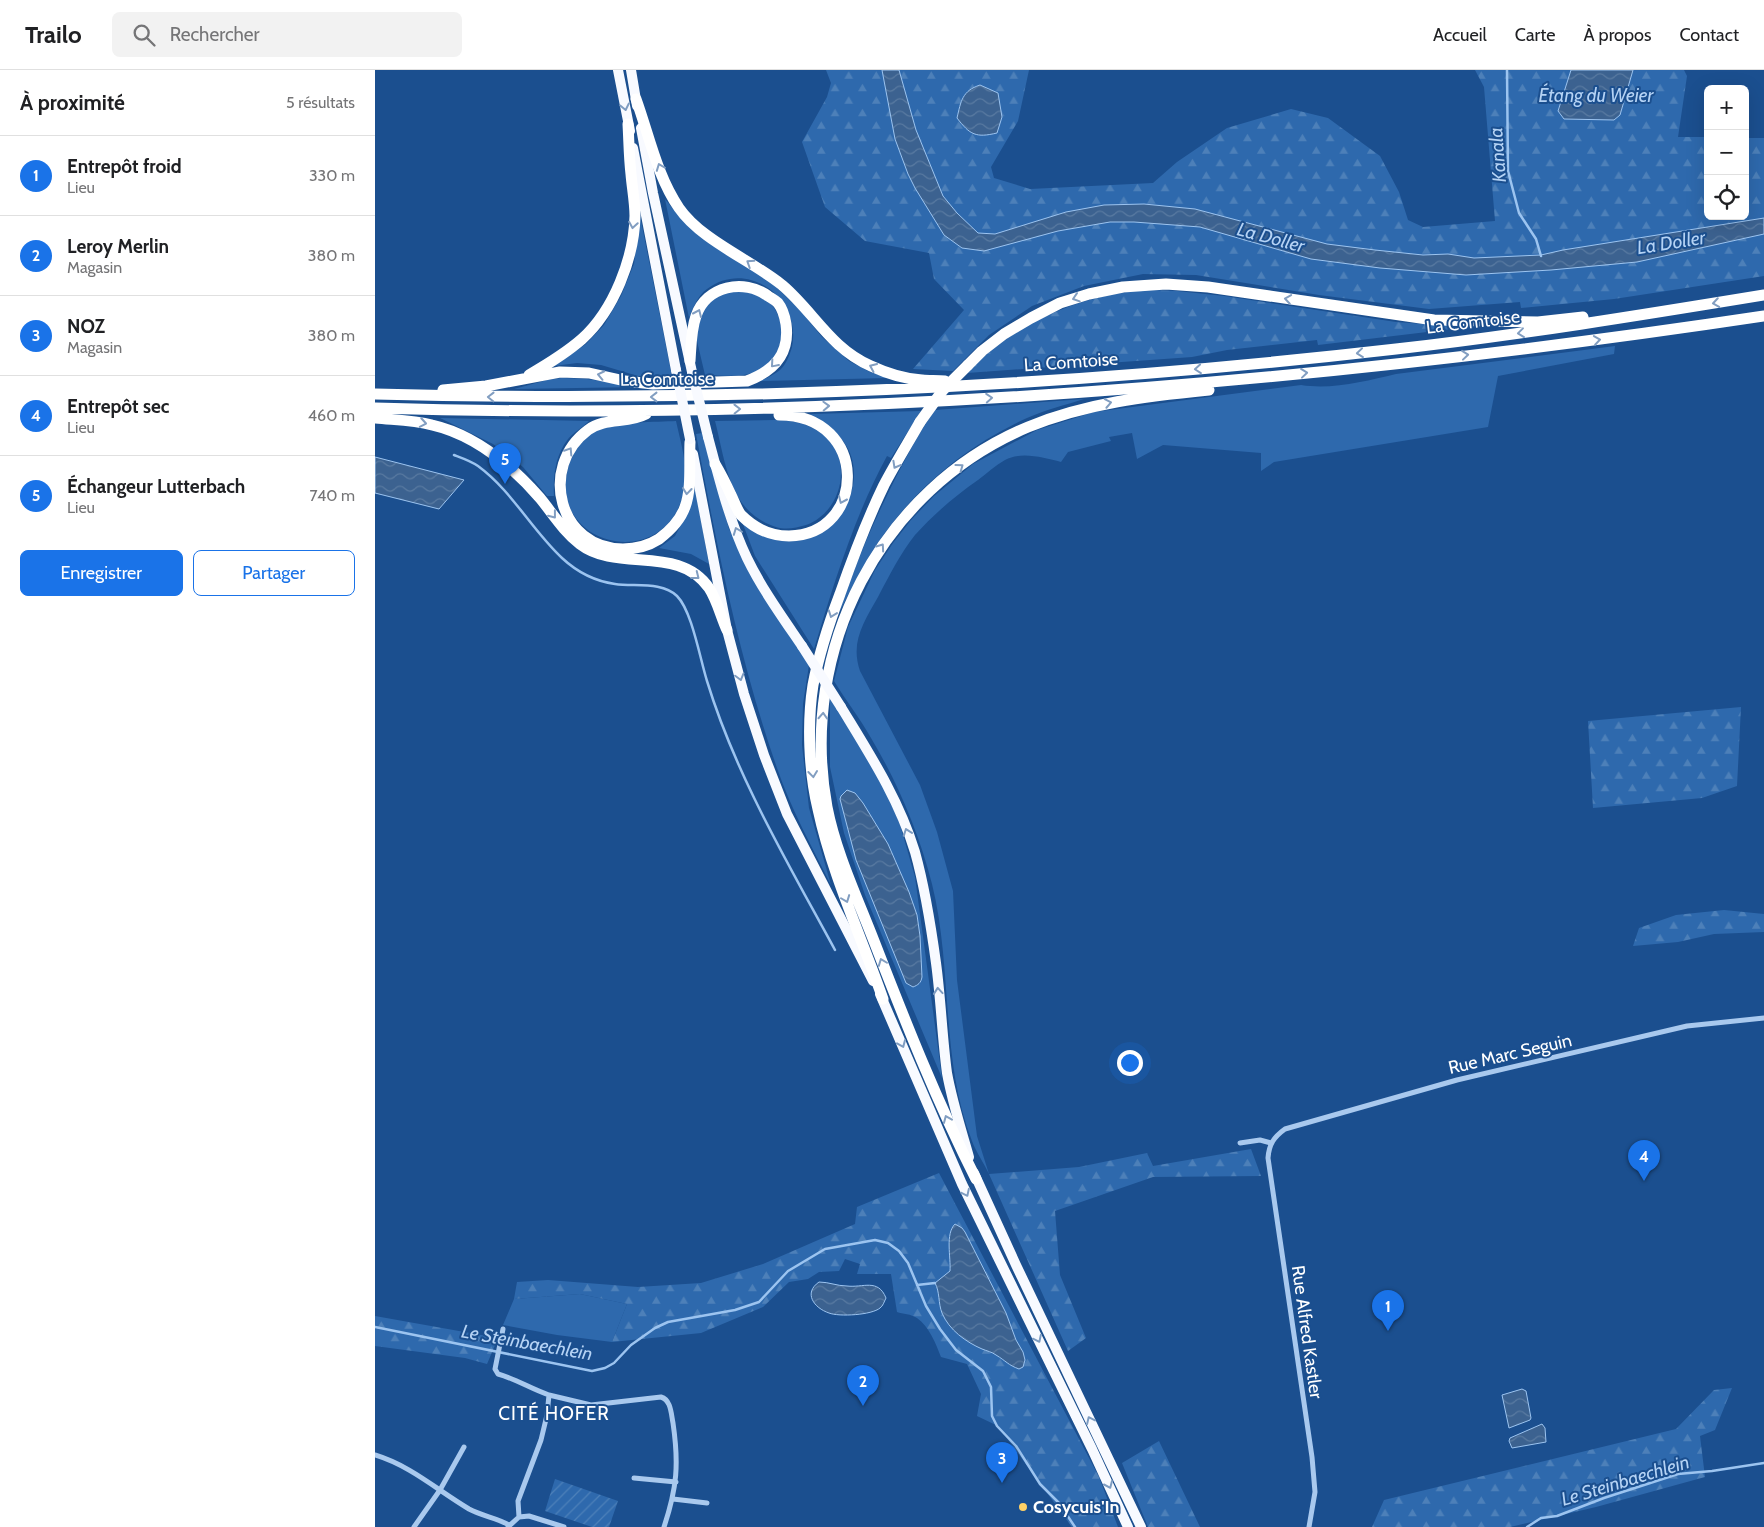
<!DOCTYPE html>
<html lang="fr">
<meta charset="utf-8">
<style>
:root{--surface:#fff;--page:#f2f2f2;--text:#202124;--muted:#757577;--line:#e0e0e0;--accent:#1a73e8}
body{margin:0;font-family:Cabin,sans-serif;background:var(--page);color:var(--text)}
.controls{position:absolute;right:15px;top:15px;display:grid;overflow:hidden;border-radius:8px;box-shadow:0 5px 20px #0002}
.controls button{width:45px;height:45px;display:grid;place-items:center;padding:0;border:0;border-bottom:1px solid var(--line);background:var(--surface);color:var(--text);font:25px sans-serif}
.you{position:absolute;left:754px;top:992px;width:18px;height:18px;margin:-12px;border:4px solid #fff;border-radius:50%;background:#1a73e8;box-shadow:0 0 0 8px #1a73e833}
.badge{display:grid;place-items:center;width:32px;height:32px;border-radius:50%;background:var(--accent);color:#fff;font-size:16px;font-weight:700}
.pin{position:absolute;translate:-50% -41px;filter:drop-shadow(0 1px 2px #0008)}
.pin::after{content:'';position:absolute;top:26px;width:18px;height:15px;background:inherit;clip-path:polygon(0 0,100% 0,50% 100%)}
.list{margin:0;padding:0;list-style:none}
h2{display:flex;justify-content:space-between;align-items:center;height:65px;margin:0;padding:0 20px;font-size:21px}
h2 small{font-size:16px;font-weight:400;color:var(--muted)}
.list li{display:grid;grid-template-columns:32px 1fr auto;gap:15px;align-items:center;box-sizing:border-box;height:80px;padding:0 20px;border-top:1px solid var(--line)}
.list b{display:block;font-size:19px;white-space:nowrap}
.list p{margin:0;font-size:16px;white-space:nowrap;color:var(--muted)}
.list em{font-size:16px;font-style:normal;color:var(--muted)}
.actions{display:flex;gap:10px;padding:15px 20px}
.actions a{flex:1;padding:11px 0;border:1px solid var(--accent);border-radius:8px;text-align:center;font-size:18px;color:var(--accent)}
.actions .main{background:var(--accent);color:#fff}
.icon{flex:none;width:28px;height:28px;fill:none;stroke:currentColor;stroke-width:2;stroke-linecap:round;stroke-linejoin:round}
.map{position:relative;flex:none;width:1389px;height:1457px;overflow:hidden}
header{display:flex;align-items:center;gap:30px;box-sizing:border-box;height:70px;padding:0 25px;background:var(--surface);border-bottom:1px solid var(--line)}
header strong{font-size:24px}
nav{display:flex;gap:28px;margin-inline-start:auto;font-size:18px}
.search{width:350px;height:45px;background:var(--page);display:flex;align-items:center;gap:12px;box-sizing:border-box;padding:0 18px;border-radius:8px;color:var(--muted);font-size:19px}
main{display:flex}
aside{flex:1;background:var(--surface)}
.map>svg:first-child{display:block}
</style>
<header>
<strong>Trailo</strong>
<div class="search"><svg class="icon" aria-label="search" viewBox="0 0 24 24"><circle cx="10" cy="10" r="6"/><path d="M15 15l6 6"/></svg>Rechercher</div>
<nav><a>Accueil</a><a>Carte</a><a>À propos</a><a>Contact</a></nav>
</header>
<main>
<aside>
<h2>À proximité<small>5 résultats</small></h2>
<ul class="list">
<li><span class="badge">1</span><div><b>Entrepôt froid</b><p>Lieu</p></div><em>330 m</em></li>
<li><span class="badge">2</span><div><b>Leroy Merlin</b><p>Magasin</p></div><em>380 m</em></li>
<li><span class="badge">3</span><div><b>NOZ</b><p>Magasin</p></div><em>380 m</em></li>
<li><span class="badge">4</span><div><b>Entrepôt sec</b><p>Lieu</p></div><em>460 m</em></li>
<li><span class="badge">5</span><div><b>Échangeur Lutterbach</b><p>Lieu</p></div><em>740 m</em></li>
</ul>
<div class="actions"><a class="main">Enregistrer</a><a>Partager</a></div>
</aside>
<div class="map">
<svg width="1389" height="1457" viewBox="0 0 1389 1457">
<defs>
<pattern id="forest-firs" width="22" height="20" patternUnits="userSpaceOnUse" patternTransform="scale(1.25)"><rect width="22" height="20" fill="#2e69ad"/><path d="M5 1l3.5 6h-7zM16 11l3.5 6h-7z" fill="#4d80b9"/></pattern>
<pattern id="garden-furrows" width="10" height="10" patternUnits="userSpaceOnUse" patternTransform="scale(1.25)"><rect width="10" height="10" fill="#2e69ad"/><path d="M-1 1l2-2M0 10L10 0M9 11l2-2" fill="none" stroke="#4d80b9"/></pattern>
<pattern id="water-waves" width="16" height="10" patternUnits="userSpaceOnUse" patternTransform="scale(1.25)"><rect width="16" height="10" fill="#3c6290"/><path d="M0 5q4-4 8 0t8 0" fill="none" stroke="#597aa1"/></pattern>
</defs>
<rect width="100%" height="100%" fill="#1b4f8f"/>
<path fill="#2e69ad" d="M290,129L309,152L401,217L424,239L447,267L474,291L495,302L513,308L385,311C391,308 399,305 405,300C411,295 415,284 417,277C427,229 373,188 332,219C323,225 318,238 314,248Z
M265,146L297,306H263L226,295L202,293L179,296L211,274L229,255L246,226L259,194Z
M362,220C367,220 373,220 377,222C415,234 417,287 380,302C366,308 346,305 330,305L322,271L323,251L331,235L344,224Z
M1240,276L1239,284L1123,306L1113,357L899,392L886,401V383L788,375L762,389L757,363L734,367L736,371L693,382L686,392C669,388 647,381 630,390C621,395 612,403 603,410C580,426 559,444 540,465C525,484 514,506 503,527C489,552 475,572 485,601L545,715L562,762L578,821L582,910L602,1066L614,1104C609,1093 601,1082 597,1071C565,989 578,898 557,814C544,763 523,713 496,668C485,648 471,631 459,611L473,557L500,500L518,473L536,450L559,426L598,394L662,360L719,342L926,315C957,320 991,311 1021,304Z
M187,308L212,309L267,317L139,319L172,310Z
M709,329C690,335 670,340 652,348C595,374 546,413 509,464C491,488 478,516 464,543C479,496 499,451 521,407C533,384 545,361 560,340Z
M546,341L516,388L512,386C479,447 459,513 439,579L380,486L366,449C376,455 387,466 398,469C447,483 493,429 475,383C467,364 451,355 435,344Z
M65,348L214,351C208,357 198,363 193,369C180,386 178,406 179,426H172L148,397L118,374Z
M400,350C416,350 432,353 446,363C480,387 468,442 431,455C421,458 411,460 401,457C388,453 375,444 367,433C351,410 347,378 340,351Z
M301,351C306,374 314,398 309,422C289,506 169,475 194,395C198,381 212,364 226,358C242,352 282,352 301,351Z
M327,363L354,459L398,539L434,595L428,634L427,675L434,738L456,815C437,777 416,739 402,698C364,589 342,477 321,364Z
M320,418L334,494L316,484L284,478L300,466L312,444Z
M455,628L501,702L524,751L540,807L567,1008L490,825L469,763L455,697Z
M205,1224L252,1234L237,1272L182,1265L128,1255L139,1229Z"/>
<path fill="url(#forest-firs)" d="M451,0H654L643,51L616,97L619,108L655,119L778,113L802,92L852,58L916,39L953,48L1005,86L1024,122L1033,150L1048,157L1120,151L1109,17L1100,0H1196L1183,40L1245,45L1258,0H1309L1312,6L1303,67H1333V146H1370V68H1389V206L1239,229L1146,238L1145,232L1054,239L944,225L821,205L768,204L709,216L657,236L614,265L578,301L538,299L589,240L559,209L554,183L490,171L450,137L427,72L452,27L456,13Z
M802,221L849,226L1021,252L1077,256V259L943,275L942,270L852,280L817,287L592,303C635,258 691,231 752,222C768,219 786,221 802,221Z
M1366,637L1362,716L1327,728L1218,738L1213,651Z
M1349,840L1389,844V862L1339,864L1303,872L1258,876L1264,858L1301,845Z
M876,1079L886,1106L778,1107L680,1141L685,1205L711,1268L693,1281L614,1104L704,1097L772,1083L778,1096Z
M564,1103L724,1407L743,1457H697L623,1356L602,1346L606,1324L592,1294L566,1287C561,1274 554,1256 542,1248C536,1244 528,1244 522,1242L516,1204H482L485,1194L470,1189L464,1201L444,1202L433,1209L414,1212L388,1237L326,1263L237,1272L252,1234L205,1224L139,1229L142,1212L173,1210L263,1217L326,1213L388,1194L480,1154L482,1137Z
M0,1246L123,1268L112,1294L90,1288L0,1276Z
M1357,1318L1340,1360L1325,1366L1330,1407L1221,1437L1135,1457H997L1009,1430L1301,1359L1339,1320Z
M784,1371L825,1457H773L747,1393Z"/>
<path fill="url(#garden-furrows)" d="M180,1409L243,1431L234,1457H217L170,1441Z"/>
<path fill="url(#water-waves)" stroke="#9cc4f0" d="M507,0H524L541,60L568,126L582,143L603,163L620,164L691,142L729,135L769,134L820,139L952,174L1000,180L1048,185L1073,184L1099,188L1166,185L1188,180L1389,148V164L1262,192L1176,200L1091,205L1005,198L936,189L825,157L759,152H735L683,161L609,181L587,178L569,165L540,118L533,104L520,69Z
M1196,0H1258L1245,45L1239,50L1189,49L1183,41Z
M605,15L623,23L627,47L622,63C601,68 595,65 582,48C586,31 587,21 605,15Z
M0,387L89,410L64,439L0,423Z
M472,720L480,723L488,733L513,774L534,822L542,845L545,866L547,907C546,913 543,915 538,917L531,913L481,790L465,729L466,726Z
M580,1154L587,1158L590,1162L631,1243L641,1270L648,1282L650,1290L648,1297L644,1299C633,1295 631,1291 621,1285C617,1282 612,1281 607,1279C591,1272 574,1260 567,1243C563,1233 565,1222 560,1213L575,1201C576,1187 570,1164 580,1154Z
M444,1212C454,1212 462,1216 472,1216C488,1218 503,1208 511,1228C509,1232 508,1236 505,1238C497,1245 464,1247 454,1243C439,1238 428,1223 444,1212Z
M1147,1319L1151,1321L1156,1348L1155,1350L1134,1358L1127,1325Z
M1167,1354L1170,1358L1171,1372L1137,1378L1134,1371L1135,1368Z"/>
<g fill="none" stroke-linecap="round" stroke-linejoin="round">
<path stroke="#9cc4f0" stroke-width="2.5" d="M1132,0L1133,101L1144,143L1161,169L1166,186
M79,385C87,388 96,391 103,396C137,421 156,459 187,488C202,502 219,511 240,514C259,517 287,511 302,526C317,541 325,589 332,611C361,706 413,793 460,880
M542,1215L560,1213
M0,1257L217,1301L230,1298L239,1293L256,1275L280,1258L293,1252L360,1240L384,1232L413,1201L450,1179L500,1170L513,1173L524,1181L533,1193L551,1236L565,1259L581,1280L608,1301L616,1317L617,1346L622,1356L641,1376L665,1414L684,1433L700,1457
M1152,1457L1166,1448L1182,1446L1229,1428L1303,1404L1337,1401L1389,1393"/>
<path stroke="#a9c9ee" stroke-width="5" d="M865,1073L885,1070L896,1073
M128,1259L120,1299L123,1304C141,1309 156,1319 174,1325L172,1345L166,1370L143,1431L144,1447L133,1457
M174,1325L216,1335L286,1327C296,1330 296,1343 298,1353C304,1394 302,1418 289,1457
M0,1385C36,1396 62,1420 94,1439C107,1446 122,1448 134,1455
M259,1408L301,1412
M298,1429L332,1433
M144,1447L154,1446L189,1457
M39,1457L65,1420L89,1377
M934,1457L940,1422L937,1387L893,1088C894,1074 899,1067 910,1059L1082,1010L1312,956L1389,948"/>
<path stroke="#f8faff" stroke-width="10" d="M243,0L255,61
M256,0L262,36
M266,58L278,123L317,302
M258,78L301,300
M333,367C344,408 354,450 372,488C387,519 408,548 427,576
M318,384L352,560L369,624L389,685L412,744L498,911
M466,637C494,683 524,729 540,782C550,818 556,856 561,893C566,930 567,966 572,1003C577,1031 586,1059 594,1087
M505,924L587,1114L717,1379L753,1457
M599,1103L641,1195L766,1457"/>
<path stroke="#fff" stroke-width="11" d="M261,29C274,65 282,106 304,138C326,170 376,190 407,215C439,242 455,278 496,296C511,303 530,309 547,310C554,311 562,310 570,311
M593,295L607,281L629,264L656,248L685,233L714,224L748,217L791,214L833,217L1059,250L1163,252L1208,247
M154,305C173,294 191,283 207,269C239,240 259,188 260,146C260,132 257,117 256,104C254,87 254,71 253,54
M68,320L111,316L185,302L214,303L250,311L278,314L372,311C399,301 415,284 411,254C410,248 407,238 403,233C400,230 396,228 393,226C369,208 331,216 321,246C316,260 316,276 315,291
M0,324C341,333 682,318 1021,279C1144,265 1267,245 1389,225
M0,338C464,352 930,315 1389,246
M271,344C253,354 230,347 213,360C163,397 184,479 248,479C261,479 273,476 284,469C296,460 305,451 310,437C317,419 314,392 315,372
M0,348C19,350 38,350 57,355C101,365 136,395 165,428C178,444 189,462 205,474C243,503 304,474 334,518C342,530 346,547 352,560
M340,394C346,404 351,414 356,425C359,431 362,440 366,445C379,458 396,466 414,466C492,465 495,345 404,345
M508,929C486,866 457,804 443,739C434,702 432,653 438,615C444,584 454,553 465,524C478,487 492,450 509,415C520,394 533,373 545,352
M601,1109C562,1032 530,951 499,871C482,827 461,783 452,737C423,580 505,419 653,357C711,333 773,326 834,320"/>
<path stroke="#f8faff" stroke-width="10" d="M301,300L315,369
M317,302L333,367
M427,576L466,637"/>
<path stroke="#fff" stroke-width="11" d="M545,352L568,320L593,295"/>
</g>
<defs><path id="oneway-chevron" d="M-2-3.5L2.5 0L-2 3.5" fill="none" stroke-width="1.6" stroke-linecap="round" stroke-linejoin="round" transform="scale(1.25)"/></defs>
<g stroke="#7e9cc1">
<use href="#oneway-chevron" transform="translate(250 37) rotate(78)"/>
<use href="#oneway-chevron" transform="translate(362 461) rotate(-111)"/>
<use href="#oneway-chevron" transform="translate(365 607) rotate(75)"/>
<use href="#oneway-chevron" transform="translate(532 762) rotate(-110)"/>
<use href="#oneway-chevron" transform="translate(563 921) rotate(-95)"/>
<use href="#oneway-chevron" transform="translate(527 974) rotate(67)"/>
<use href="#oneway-chevron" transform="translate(591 1123) rotate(64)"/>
<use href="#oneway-chevron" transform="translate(663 1269) rotate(64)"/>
<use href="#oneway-chevron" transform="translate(715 1350) rotate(-115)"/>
<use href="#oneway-chevron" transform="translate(734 1415) rotate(66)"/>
</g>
<g stroke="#829ec1">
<use href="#oneway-chevron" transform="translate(285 97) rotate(-111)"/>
<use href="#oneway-chevron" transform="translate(258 155) rotate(99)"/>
<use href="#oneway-chevron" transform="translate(375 193) rotate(-147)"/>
<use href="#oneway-chevron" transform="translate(701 228) rotate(162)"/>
<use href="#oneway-chevron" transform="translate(913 229) rotate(-171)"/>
<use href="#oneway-chevron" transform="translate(1341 233) rotate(171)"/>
<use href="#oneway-chevron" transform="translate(323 243) rotate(-66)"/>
<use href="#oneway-chevron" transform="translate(1146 263) rotate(173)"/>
<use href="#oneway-chevron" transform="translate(1222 270) rotate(-8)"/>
<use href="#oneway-chevron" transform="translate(985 283) rotate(174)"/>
<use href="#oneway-chevron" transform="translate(1090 285) rotate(-6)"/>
<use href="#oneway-chevron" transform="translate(399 294) rotate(131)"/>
<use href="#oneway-chevron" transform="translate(498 297) rotate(-156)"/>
<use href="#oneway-chevron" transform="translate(823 299) rotate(175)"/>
<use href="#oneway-chevron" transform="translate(929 303) rotate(-6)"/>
<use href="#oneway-chevron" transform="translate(226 305) rotate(-168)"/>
<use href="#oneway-chevron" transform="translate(116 327) rotate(-179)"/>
<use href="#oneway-chevron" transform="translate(279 327) rotate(180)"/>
<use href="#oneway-chevron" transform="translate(614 328) rotate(-4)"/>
<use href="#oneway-chevron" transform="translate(733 333) rotate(-11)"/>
<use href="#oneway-chevron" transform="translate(451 336) rotate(-2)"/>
<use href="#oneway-chevron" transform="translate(362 339) rotate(-1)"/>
<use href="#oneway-chevron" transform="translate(48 353) rotate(10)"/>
<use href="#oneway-chevron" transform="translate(194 381) rotate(-57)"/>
<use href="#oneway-chevron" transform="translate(521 395) rotate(119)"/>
<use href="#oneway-chevron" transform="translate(585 397) rotate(-36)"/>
<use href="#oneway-chevron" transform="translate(312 421) rotate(96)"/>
<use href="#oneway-chevron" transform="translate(467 430) rotate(114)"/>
<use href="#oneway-chevron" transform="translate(178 445) rotate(52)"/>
<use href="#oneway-chevron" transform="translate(506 477) rotate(-55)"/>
<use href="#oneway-chevron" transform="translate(321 506) rotate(38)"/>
<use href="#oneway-chevron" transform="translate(457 544) rotate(110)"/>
<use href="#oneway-chevron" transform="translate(448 646) rotate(-87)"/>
<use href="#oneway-chevron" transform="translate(438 704) rotate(83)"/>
<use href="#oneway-chevron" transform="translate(471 829) rotate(69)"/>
<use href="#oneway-chevron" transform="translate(507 892) rotate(-111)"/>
<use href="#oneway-chevron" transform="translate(572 1049) rotate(-113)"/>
</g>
<circle fill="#ffd166" stroke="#1b4f8f" stroke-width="2" cx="648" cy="1437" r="5"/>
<g text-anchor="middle" stroke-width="4" stroke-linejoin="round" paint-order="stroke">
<g font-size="18" fill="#fff" stroke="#1b4f8f">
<text transform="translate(1098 252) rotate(-7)" y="6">La Comtoise</text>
<text transform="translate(696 292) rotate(-4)" y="6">La Comtoise</text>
<text transform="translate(292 309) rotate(-1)" y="6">La Comtoise</text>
<text transform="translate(1135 984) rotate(-13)" y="6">Rue Marc Seguin</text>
<text transform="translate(932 1262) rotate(82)" y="6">Rue Alfred Kastler</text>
</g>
<g font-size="18" font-weight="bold" fill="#fff" stroke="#1b4f8f" text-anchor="start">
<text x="658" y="1443">Cosycuis'In</text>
</g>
<g font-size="19" font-style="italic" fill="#b5d3f5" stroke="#1b4f8f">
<text x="1221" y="32">Étang du Weier</text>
<text transform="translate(1122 85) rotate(-94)" y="7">Kanala</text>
<text transform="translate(896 167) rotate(15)" y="7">La Doller</text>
<text transform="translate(1296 172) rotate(-9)" y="7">La Doller</text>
<text transform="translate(152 1272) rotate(10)" y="7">Le Steinbaechlein</text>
<text transform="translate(1250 1410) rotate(-17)" y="7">Le Steinbaechlein</text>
</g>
<g font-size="19" letter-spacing="1" fill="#fff" stroke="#1b4f8f">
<text x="179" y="1350">CITÉ HOFER</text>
</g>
</g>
</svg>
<div class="controls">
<button>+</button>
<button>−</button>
<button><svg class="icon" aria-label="locate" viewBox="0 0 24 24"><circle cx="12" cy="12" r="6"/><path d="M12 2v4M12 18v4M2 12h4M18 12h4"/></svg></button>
</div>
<div class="you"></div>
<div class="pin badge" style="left:1013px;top:1261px">1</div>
<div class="pin badge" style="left:488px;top:1336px">2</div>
<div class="pin badge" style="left:627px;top:1413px">3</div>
<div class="pin badge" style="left:1269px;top:1111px">4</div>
<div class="pin badge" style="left:130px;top:414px">5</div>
</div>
</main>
